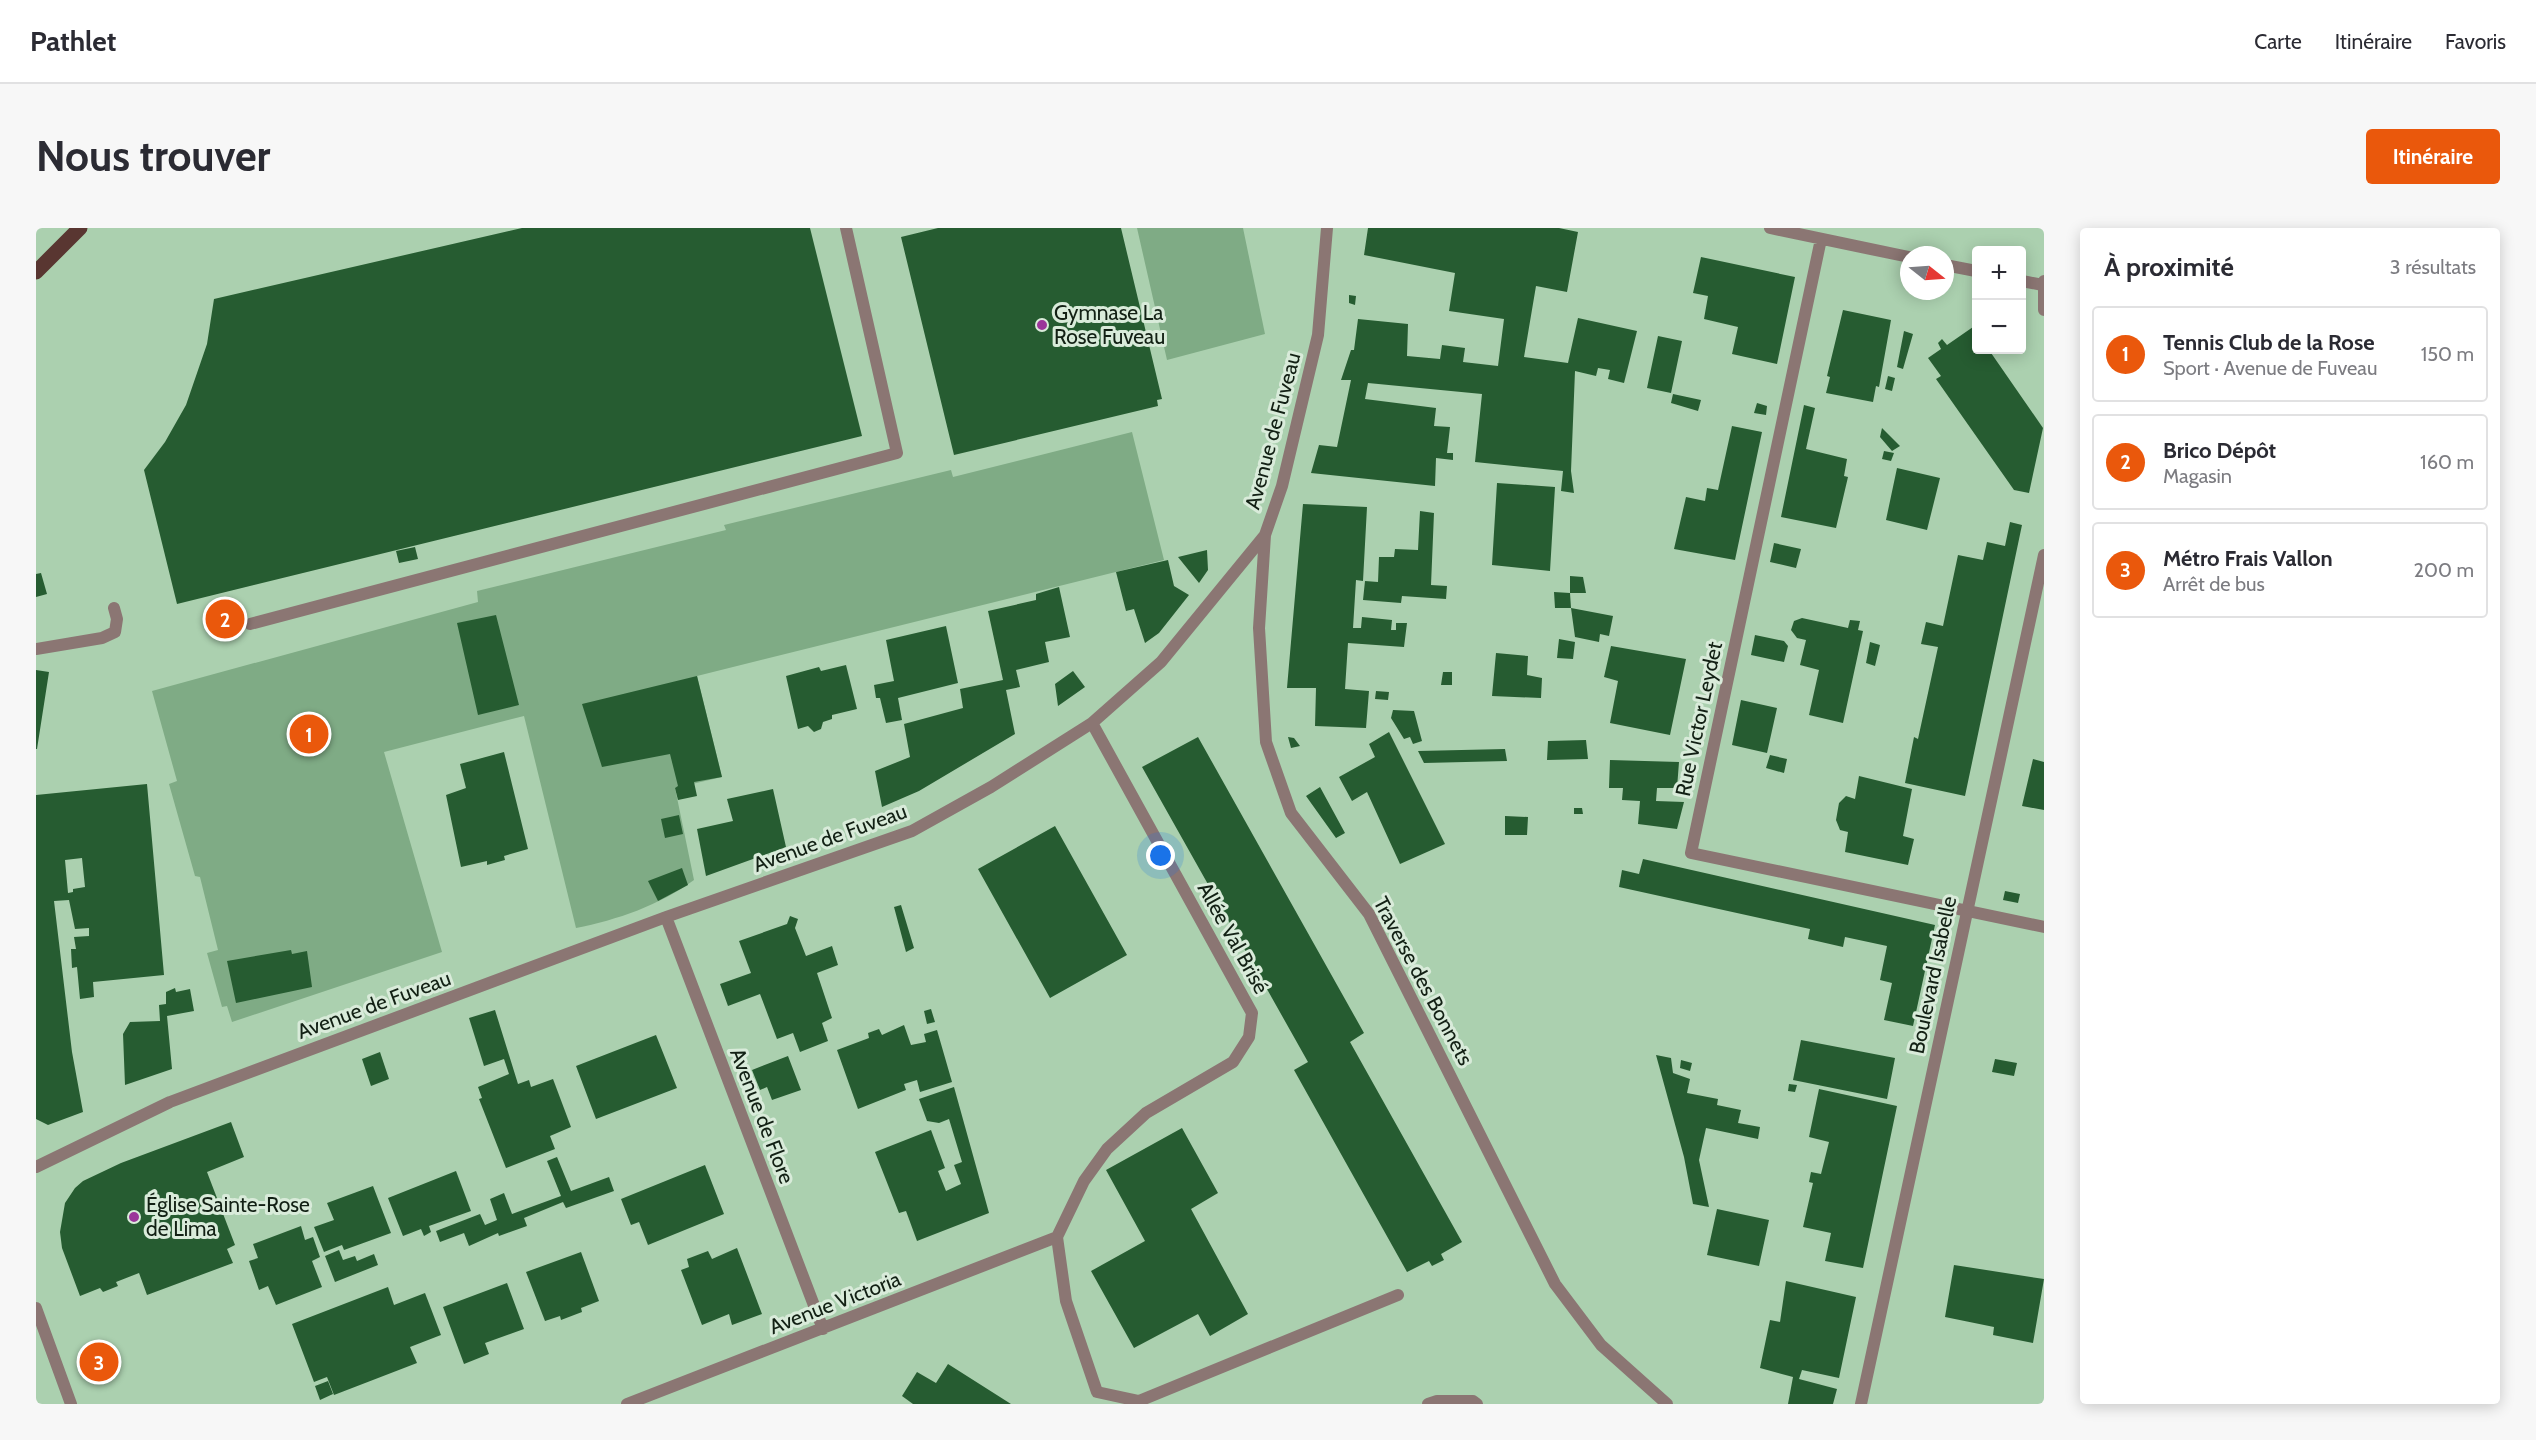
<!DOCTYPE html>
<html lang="fr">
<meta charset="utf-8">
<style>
:root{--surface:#fff;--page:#f7f7f7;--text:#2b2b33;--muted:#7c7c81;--line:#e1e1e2;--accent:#ea580c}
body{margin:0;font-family:Cabin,sans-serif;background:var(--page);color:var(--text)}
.controls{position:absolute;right:18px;top:18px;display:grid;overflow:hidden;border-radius:6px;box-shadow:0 3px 15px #0003}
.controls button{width:54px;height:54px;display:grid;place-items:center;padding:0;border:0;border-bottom:2px solid var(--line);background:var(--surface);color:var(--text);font:30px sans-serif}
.compass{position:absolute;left:1864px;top:18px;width:54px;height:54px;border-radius:50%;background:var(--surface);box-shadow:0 3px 15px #0003;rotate:107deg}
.you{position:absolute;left:1125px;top:628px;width:21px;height:21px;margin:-15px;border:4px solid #fff;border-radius:50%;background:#1a73e8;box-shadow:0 0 0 9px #1a73e833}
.badge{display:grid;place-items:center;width:39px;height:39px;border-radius:50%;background:var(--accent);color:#fff;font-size:20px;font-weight:700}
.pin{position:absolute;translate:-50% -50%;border:3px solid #fff;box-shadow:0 2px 6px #0006}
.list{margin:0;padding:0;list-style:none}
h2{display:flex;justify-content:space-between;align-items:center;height:78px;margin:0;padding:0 24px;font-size:26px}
h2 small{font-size:20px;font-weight:400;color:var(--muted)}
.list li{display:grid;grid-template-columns:39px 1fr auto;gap:18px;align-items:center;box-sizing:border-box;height:96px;margin:0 12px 12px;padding:0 12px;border:2px solid var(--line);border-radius:6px}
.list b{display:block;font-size:22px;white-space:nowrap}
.list p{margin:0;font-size:20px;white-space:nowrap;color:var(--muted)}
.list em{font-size:20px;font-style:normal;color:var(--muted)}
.map{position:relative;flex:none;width:2008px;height:1176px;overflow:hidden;border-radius:6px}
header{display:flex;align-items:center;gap:36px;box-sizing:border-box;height:84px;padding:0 30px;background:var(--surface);border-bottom:2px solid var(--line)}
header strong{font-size:28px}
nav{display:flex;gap:33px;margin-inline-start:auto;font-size:21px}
.intro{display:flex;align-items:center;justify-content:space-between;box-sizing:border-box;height:144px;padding:0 36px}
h1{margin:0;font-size:42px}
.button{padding:15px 27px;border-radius:6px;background:var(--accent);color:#fff;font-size:21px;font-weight:700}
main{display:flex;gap:36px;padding:0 36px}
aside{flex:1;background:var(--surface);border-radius:6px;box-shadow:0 3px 15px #0003}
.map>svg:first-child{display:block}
</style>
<header>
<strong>Pathlet</strong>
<nav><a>Carte</a><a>Itinéraire</a><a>Favoris</a></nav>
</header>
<div class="intro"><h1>Nous trouver</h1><a class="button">Itinéraire</a></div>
<main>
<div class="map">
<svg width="2008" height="1176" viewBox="0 0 2008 1176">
<rect width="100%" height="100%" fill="#abd0af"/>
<path fill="#7fab85" d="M1101,0H1207L1229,106L1131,132Z
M1096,204L1128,332L661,448L686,549L639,560L658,652C624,677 581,692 540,700L488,488L348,524L406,724L196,794L191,778L186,779L171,725L182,722L164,649L159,648L133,556L141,553L116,463L442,374L441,363L690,302L688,297L915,242L917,249Z"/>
<path fill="#265c31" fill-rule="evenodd" d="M486,0H774L826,208L141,376L108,242L129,214L150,177L171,116L178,71Z
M902,0H1085L1126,171L1121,172L1122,178L918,227L865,9Z
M1332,0H1523L1542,4L1531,64L1500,58L1488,129L1532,135L1542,90L1601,103L1588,155L1572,151L1574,142L1562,140L1560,148L1539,143L1535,243L1538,265L1525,263L1527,243L1439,234L1446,166L1332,155L1329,171L1400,180L1398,198L1414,199L1411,225H1417V232L1400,230L1399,258L1275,245L1283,217L1301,219L1315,152H1305L1315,122H1318L1322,91L1372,96L1371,128L1404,131L1406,117L1429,120L1427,134L1462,138L1468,91L1413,83L1419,45L1328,27Z
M1665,29L1759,49L1741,136L1696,126L1702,99L1668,91L1672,68L1657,65Z
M1313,67L1320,68L1319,77L1313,75Z
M1807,82L1855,92L1843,159L1840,158L1837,174L1790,165L1794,149L1791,148Z
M1937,99L1940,104V122H1953L2007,200L1993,265L1978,262L1900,151L1905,148L1892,130L1905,121L1902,115L1906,111L1911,117Z
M1868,103L1877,106L1867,141L1861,139Z
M1622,108L1646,113L1635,165L1611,160Z
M1852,148L1859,150L1856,163L1849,161Z
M1637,166L1665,172L1662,183L1635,175Z
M1721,175L1731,178L1730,187L1718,185Z
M1768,177L1779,180L1770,221L1811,231L1808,248L1812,249L1800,300L1745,289Z
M1696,198L1726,204L1699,332L1638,321L1650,269L1669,273L1671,260L1682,262Z
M1846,200L1864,218L1856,223L1844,209Z
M1848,223L1858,225L1855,233L1846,231Z
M1861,240L1904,250L1891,302L1850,292Z
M1461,255L1519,259L1514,343L1456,337Z
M1267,276L1331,279L1327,353L1320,352L1317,400H1325L1326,389L1356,392L1355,402H1360V395H1371L1368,419L1312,415L1309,461L1333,463L1330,500L1279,498L1280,460H1251Z
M1384,283L1398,285L1395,357L1411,358L1410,371L1366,368L1365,375L1327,372L1329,353L1342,354L1343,329H1358L1359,321L1382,322Z
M1974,294L1986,297L1929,568L1869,555L1878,509L1882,511L1902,419L1885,416L1890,394L1907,398L1922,327L1947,332L1951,314L1969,318Z
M1738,315L1765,321L1760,340L1734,334Z
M379,319L382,331L363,335L360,323Z
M1171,322L1172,342L1163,355L1142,329Z
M1132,332L1138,358L1153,367L1123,405L1109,415L1098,381L1090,383L1080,344Z
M5,345L11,366L0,369V346Z
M1534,348L1547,349L1550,365H1534Z
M1023,359L1034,409L1009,414L1013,434L980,442L984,459L970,462L979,506L883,563L846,579L839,543L874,529L868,496L927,480L924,461L967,452L952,383L1000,372V366Z
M1518,364L1534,365L1535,380L1577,388L1573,408L1564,406L1563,414L1539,409L1535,380H1519Z
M460,387L483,477L442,487L421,395Z
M1766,390L1812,400L1814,392L1824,393L1822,402L1827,403L1807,495L1773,487L1783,442L1764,437L1770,412L1761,410L1755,402L1758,393Z
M910,398L922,455L862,470L866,492L850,495L844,470H840L838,457L858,453L850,412Z
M1719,407L1748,413L1752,418L1748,434L1715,427Z
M1523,411L1539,414L1537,431L1521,430Z
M1834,414L1844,417L1839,438L1830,435Z
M1575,418L1650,431L1634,507L1574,495L1582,453L1568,449Z
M1460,425L1492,428L1491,447L1506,450L1505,470L1456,468Z
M810,437L821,481L796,487V491L787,494L785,501L778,504L772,498L762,501L750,448L783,439L785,443Z
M0,442L13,444L1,521H0Z
M1037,443L1049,459L1022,478L1019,456Z
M1407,444H1416V457H1405Z
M661,448L686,549L658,554L661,568L642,572L639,560L642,558L634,526L566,539L546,476Z
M1340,463L1353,464L1352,472L1339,471Z
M1705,472L1741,480L1731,525L1696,517Z
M1357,482L1378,483L1386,513L1377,516L1374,509L1368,511L1355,490Z
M1353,504L1409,616L1364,636L1331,564L1316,573L1303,549L1339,529L1333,516Z
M1162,509L1328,805L1314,814L1426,1014L1405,1026L1408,1032L1396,1038L1393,1033L1371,1044L1258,842L1272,834L1106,539Z
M1252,509L1258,510L1264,518L1255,520Z
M1550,512L1552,531L1511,532L1512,513Z
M1469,521L1471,533L1388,535L1382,523Z
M468,524L492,621L468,628L469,632L451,637V633L425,639L410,567L430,560L424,536Z
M1734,527L1751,531L1748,545L1730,540Z
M1997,531L2008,534V582L1986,578Z
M1574,532L1643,534L1641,560H1621L1620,573L1648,574L1641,601L1602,596L1604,573L1586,572L1587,560H1573Z
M1823,548L1876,561L1867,608L1878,611L1872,637L1809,624L1812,604L1804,602L1800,592L1803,575L1810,568L1819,571Z
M111,556L128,747L57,754L58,769L44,771L41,739L36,740L35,721H40L38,709L53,708V700L39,701L33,672L18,673L36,824L47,884L12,897L0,891V567ZM46,630L49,659L37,661V664L32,665L29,632Z
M1284,559L1309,605L1300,610L1270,568Z
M737,561L750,619L670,648L661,601L697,593L691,571Z
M1538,580H1546L1547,586H1538Z
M643,587L647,606L629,610L625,591Z
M1469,588L1492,589L1491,607H1469Z
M1019,598L1091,727L1014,770L942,641Z
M1607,631L1899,697L1877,798L1848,792L1856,755L1844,752L1851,718L1809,709L1807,719L1772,711L1774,701L1583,659L1586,642L1603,646Z
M646,640L652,657L622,673L612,653Z
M1969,663L1984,666L1982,675L1967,672Z
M865,677L878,720L870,724L858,679Z
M754,688L762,691L759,700L770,728L796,718L802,737L781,745L796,790L786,795L792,813L764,824L757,805L741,811L724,766L692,778L684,756L715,745L703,713L751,696Z
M255,722L256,726L271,723L276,759L200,775L191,733Z
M139,760L140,764L154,761L158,783L131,788L136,841L89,857L87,806L94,794L124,793L123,777L130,776V764Z
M895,781L899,794L891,796L888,783Z
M459,782L482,856L493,852L495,859L517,851L535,899L514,908L519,921L470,940L443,871L446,870L442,859L473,846L468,831L448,838L433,790Z
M868,797L875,817L890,814L888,806L901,802L916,854L884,864L881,852L868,856L870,862L822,881L801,822L833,810L832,805L843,801L846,807Z
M620,807L641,860L560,891L540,838Z
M1765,812L1859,830L1851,871L1757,852Z
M344,824L353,851L335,858L326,831Z
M1620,827L1635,830L1637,845L1654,851L1651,865L1682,871L1681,877L1705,882L1702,895L1724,899L1722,911L1670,900L1663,932L1673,979L1657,976L1648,929Z
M752,828L765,862L736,872L731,859L724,862L716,842Z
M1959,831L1981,835L1978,848L1956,844Z
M1645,832L1656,835L1654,843L1644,840Z
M1753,856L1761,857L1759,864L1752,863Z
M918,859L953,985L881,1013L870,983L863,985L839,924L895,902L909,940L902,943L910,963L925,956L918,937L926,934L913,891L903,895L891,893L883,871Z
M1783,861L1861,878L1827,1040L1789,1033L1795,1005L1767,999L1777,955L1773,954L1775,944L1785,946L1793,914L1773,909Z
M195,894L208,929L171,944L199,1017L191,1021L197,1035L111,1067L103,1045L80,1054L82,1058L67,1064L64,1060L44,1068L26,1020L24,1004L29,975L39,960L47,953L85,935Z
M1146,900L1182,965L1155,981L1212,1086L1174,1108L1162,1086L1098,1120L1055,1043L1109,1013L1070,942Z
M521,929L535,963L573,949L578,963L530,980L527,974L488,990L491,998L463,1008L462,1005L433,1018L428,1005L404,1014L400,1003L444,986L449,997L461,992L454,971L468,965L476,986L525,968L511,933Z
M669,937L688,986L612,1017L603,994L595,997L585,971Z
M420,943L435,983L393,998L395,1004L388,1008L385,1001L367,1008L352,970Z
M337,958L355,1005L308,1022L306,1017L288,1024L278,999L298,992L291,975Z
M1681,981L1733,992L1723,1038L1671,1027Z
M265,998L269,1012L277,1009L284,1029L276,1033L286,1059L240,1077L232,1058L223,1062L213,1033L222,1030L217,1016Z
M701,1020L726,1086L696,1097L693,1086L666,1097L645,1042L653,1039L651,1031L672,1023L676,1031Z
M303,1022L307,1032L319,1028L321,1033L338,1026L342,1037L299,1054L289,1028Z
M545,1024L563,1073L545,1080L546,1084L525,1092L524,1088L509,1093L490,1044Z
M1918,1037L2008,1051L1997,1115L1957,1107L1958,1099L1909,1089Z
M1750,1053L1820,1069L1803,1150L1766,1142L1763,1151L1801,1161L1797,1176H1752L1757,1149L1724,1140L1734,1092L1744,1094Z
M471,1055L488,1101L449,1115L453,1126L428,1136L407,1079Z
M352,1059L358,1077L389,1065L405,1107L374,1119L381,1135L298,1167L291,1149L278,1154L256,1096Z
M912,1136L975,1176H877L866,1168L881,1144L900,1155Z
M292,1153L297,1166L284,1172L279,1158Z"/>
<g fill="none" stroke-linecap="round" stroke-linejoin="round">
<path stroke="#8b7673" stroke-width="12" d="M214,396L861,225L810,0
M0,421L66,410L79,404L81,391L78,380
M1392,1176L1401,1173H1437L1441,1176"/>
<path stroke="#8b7673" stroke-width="12" d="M1734,0L1873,29
M1785,11L1655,625L2008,699
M1909,37L1940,43
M1986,53L2007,57
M2008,53V82
M1229,307L1223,400L1230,514L1255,585L1333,686L1519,1056L1565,1117L1631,1176
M1056,495L1216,785L1213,809L1197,834L1110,885L1071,921L1048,953L1021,1009L1030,1073L1061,1164L1103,1173L1362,1067
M630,689L787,1101
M0,939L134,874L630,689L876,603L955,559L1056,495L1125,434L1229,307L1246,258L1282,107L1291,0
M0,1080L35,1176
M591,1176L1021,1009
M1825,1176L2008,327"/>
<path stroke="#593631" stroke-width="15" d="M0,44L44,0"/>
</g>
<g fill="#9b359a" stroke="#d9ebda" stroke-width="2">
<circle cx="1006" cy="97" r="6"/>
<circle cx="98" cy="989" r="6"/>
</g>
<g text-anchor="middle" stroke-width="6" stroke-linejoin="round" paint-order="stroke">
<g font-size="21" fill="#122014" stroke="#d9ebda" text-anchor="start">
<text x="1018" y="92">Gymnase La<tspan x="1018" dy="24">Rose Fuveau</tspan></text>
<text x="110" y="984">Église Sainte-Rose<tspan x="110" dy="24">de Lima</tspan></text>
</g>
<g font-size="21" fill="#122014" stroke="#d9ebda">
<text transform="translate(1237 203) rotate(-75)" y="7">Avenue de Fuveau</text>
<text transform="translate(1663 491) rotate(-78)" y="7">Rue Victor Leydet</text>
<text transform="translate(794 610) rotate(-20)" y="7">Avenue de Fuveau</text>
<text transform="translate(1197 710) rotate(61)" y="7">Allée Val Brisé</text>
<text transform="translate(1897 747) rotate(-78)" y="7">Boulevard Isabelle</text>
<text transform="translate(1387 753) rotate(62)" y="7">Traverse des Bonnets</text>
<text transform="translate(338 777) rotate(-20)" y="7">Avenue de Fuveau</text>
<text transform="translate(726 888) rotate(69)" y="7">Avenue de Flore</text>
<text transform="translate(799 1075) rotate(-21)" y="7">Avenue Victoria</text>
</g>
</g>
</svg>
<div class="controls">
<button>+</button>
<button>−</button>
</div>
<svg class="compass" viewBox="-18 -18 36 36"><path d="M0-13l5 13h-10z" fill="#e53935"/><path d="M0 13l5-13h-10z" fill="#7c7c81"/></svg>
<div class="you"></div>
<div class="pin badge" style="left:273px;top:506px">1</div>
<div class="pin badge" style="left:189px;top:391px">2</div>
<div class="pin badge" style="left:63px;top:1134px">3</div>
</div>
<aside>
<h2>À proximité<small>3 résultats</small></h2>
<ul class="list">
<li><span class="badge">1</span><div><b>Tennis Club de la Rose</b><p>Sport · Avenue de Fuveau</p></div><em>150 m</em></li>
<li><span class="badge">2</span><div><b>Brico Dépôt</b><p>Magasin</p></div><em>160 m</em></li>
<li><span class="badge">3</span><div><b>Métro Frais Vallon</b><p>Arrêt de bus</p></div><em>200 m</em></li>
</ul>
</aside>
</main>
